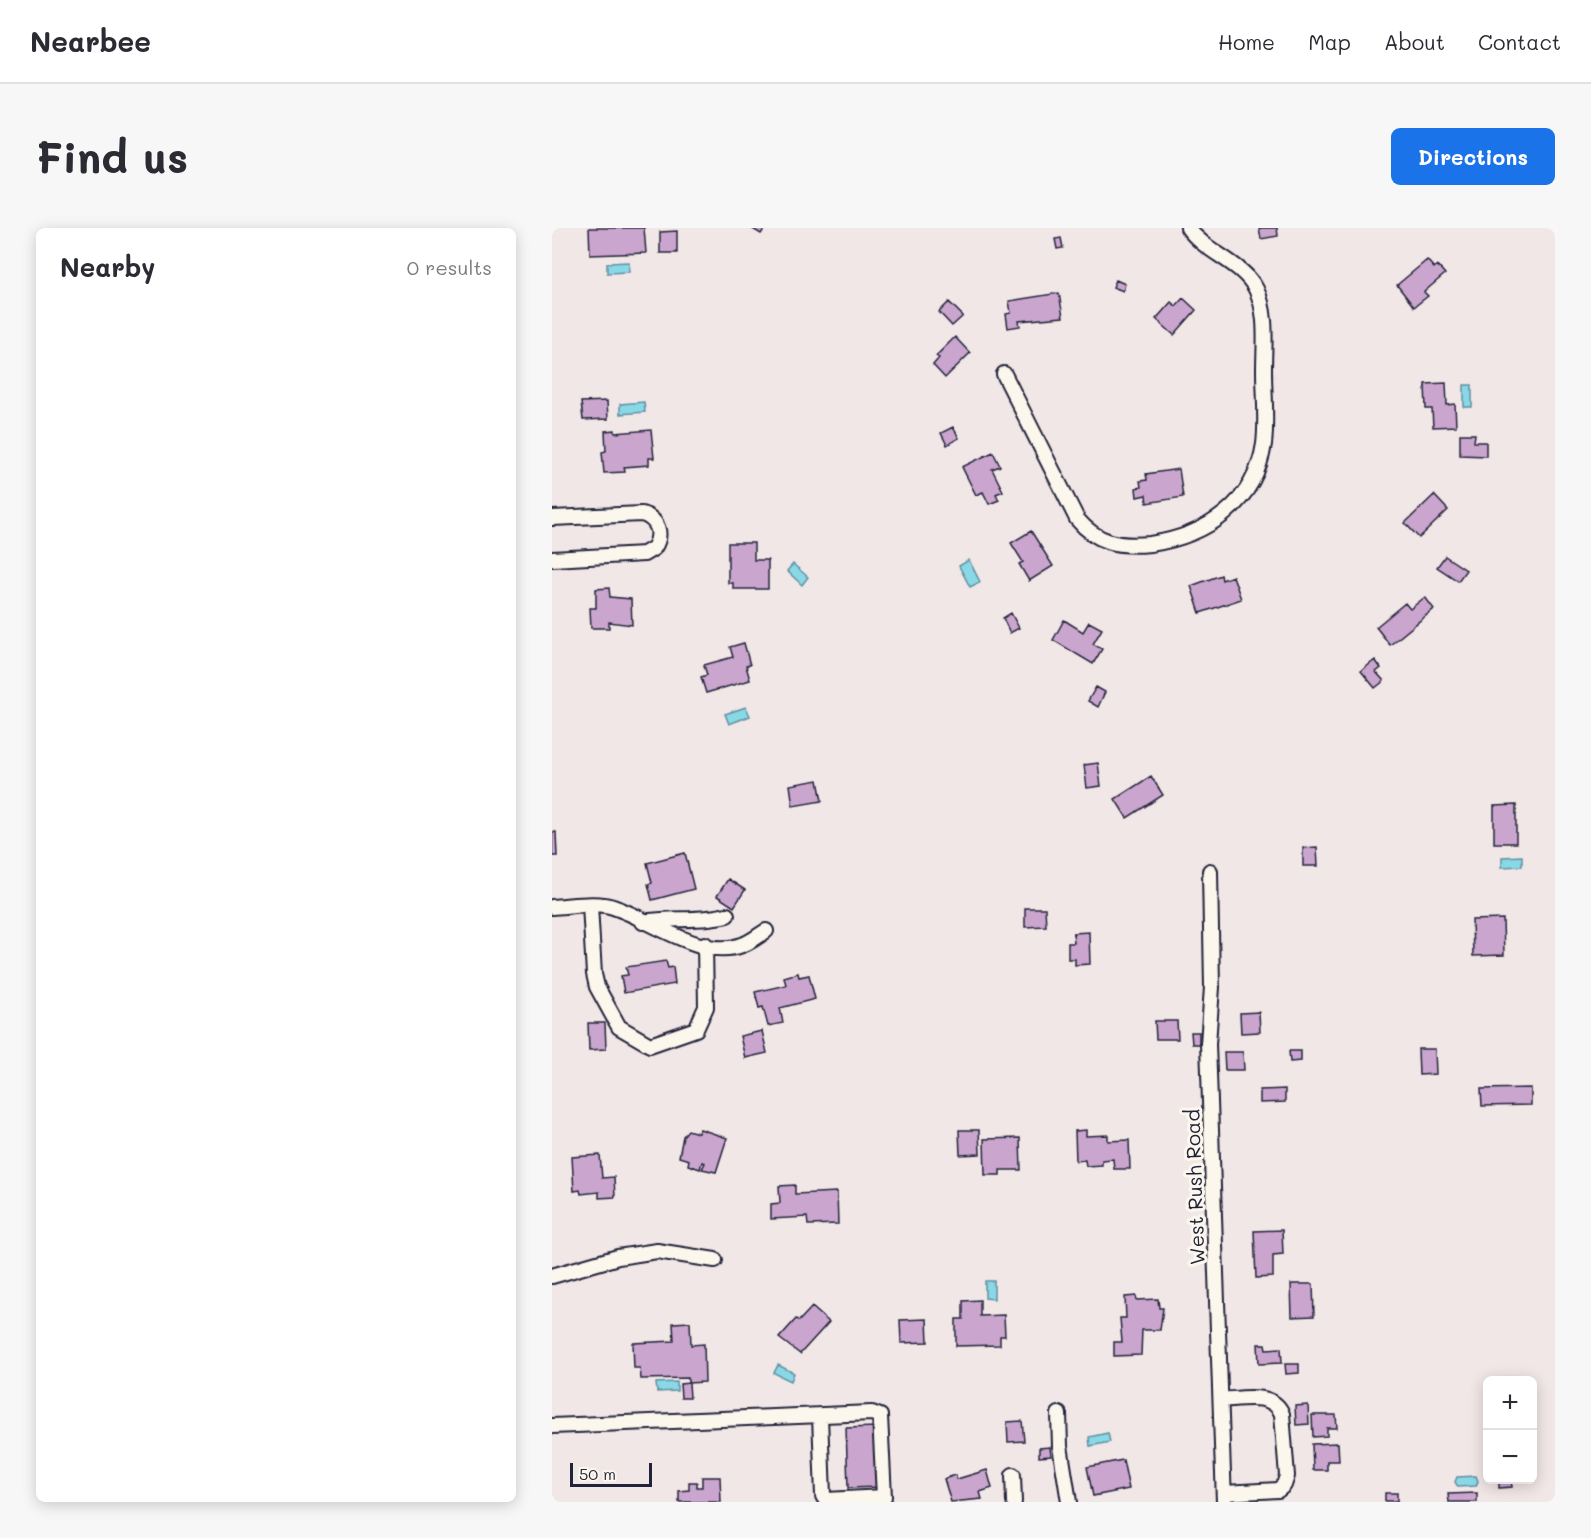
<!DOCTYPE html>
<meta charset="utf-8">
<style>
:root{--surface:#fff;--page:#f7f7f7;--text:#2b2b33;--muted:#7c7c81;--line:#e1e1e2;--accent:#1a73e8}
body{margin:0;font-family:Mali,sans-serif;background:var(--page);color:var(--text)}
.controls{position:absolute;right:18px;bottom:18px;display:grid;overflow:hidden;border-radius:9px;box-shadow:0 3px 15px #0003}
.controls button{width:54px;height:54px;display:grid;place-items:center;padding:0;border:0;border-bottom:2px solid var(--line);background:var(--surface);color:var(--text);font:30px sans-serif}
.scale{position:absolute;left:18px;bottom:15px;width:82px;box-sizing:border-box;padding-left:6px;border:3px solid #22223b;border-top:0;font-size:16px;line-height:21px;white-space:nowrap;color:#22223b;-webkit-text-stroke:4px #fbf7ec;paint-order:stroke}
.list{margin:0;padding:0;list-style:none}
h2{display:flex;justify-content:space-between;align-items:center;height:78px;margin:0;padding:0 24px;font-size:26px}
h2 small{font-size:20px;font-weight:400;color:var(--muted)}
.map{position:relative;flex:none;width:1003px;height:1274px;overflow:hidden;border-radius:9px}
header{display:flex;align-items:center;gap:36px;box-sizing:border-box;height:84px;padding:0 30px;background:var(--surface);border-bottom:2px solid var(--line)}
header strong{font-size:28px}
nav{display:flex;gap:33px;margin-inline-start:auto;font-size:21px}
.intro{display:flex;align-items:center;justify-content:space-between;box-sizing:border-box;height:144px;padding:0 36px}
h1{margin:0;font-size:42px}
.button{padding:15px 27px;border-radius:9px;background:var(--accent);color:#fff;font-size:21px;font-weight:700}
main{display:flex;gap:36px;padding:0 36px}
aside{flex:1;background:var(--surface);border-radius:9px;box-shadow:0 3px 15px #0003}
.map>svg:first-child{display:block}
</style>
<header>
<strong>Nearbee</strong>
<nav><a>Home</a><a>Map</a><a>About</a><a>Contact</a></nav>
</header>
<div class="intro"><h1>Find us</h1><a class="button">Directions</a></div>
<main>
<aside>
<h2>Nearby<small>0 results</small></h2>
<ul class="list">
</ul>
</aside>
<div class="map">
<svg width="1003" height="1274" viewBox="0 0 1003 1274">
<rect width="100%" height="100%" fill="#f1e7e6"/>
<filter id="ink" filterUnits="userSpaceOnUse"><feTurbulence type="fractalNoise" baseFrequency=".0167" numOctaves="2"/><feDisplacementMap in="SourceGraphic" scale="12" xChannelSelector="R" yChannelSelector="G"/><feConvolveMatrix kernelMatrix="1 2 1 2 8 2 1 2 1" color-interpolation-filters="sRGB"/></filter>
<g filter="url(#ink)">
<path fill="#89d8e6" stroke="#608fa2" stroke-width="1.5" d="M77,34V44L55,45V35Z
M912,157H920V179H912Z
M92,174L93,184L68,186V176Z
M417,332L428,354L418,359L407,338Z
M241,336L256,349L250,357L235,343Z
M194,479L198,488L177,496L173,486Z
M970,628V638L950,639V629Z
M433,1053H442V1071L433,1070Z
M226,1137L242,1145L239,1153L222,1145Z
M125,1154V1163L105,1164L104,1155Z
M556,1205L558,1214L538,1218L537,1209Z
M924,1248L926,1253L924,1258L906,1259L903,1254L905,1249Z"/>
<path fill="#caa5ce" stroke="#22223b" stroke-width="1.5" d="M37,0H92L94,25L38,27Z
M199,0H213L209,6Z
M707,0H725L726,8L709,11Z
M125,3V25H108V4Z
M509,10L511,20L505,21L503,11Z
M875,32L882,40L885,37L893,46L872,64L876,68L862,79L845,57Z
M564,52L573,56L571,63L561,59Z
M507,65L511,89L467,93L468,98L456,100L454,86L459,85L457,73Z
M631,70L644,82L622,107L604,91L619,74L624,78Z
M397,74L411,88L400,98L387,84Z
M403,109L418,125L393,150L381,137L387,130L384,128Z
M894,155L895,177L903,176L904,198L881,199L880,181H874L873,156Z
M55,173L56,191L31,192L29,174Z
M401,199L407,210L395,217L389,205Z
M63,202V205L99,202L102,230H97V237L72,239L73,244L52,245L50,224L54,223L53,203Z
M908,206H923L922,214H934V228L908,227Z
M441,224L448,238L440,241L451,263L444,266L447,272L437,276L431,264L424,267L410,239Z
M627,241L631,269L595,275L594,267L585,269L584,260L589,259L588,253L595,252L594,246Z
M882,267L896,282L867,310L853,295Z
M479,303L501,338L477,353L467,336L471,334L459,315Z
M176,315H202V332H216V361H181V355H176Z
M893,328L914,342L906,353L885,339Z
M669,347L670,352L681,348L689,371L648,385L639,358Z
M57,360L58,369L79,371L80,397L57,394V400H39L38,380H44V361Z
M873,369L882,381L838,417L824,399L853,375L858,381Z
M459,385L467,400L458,405L451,390Z
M512,392L531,404L537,394L550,401L541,416L550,421L541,436L501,412Z
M192,415L198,437L194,438L198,452L154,465L149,449L155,447L152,437L181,429L178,419Z
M823,432L829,440L824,444L832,453L823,460L809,443Z
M544,459L553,464L546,479L536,473Z
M546,535L549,558L535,560L532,537Z
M599,548L611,567L575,590L563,571Z
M266,552L270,573L241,578L238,557Z
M964,577V615H942V578Z
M0,604H4L5,628H0Z
M765,619L766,638H751V620Z
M133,625L142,661L100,672L96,656L100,655L95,635Z
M176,651L193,662L182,679L165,668Z
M473,680H493L494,698L473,699Z
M951,691L952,727L921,728L920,692Z
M537,704L538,736L523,737V731H516V715H522L521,705Z
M114,733L116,740L121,739L123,756L72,765L69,748L76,747L74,739Z
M246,745L247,749L257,747L263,771L228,780L231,795L216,798L211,779L207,780L203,764L234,757L232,749Z
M707,784L708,804L689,805L688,785Z
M603,793H625L626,811H604Z
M36,795H53L54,821L37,822Z
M210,803L215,825L193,830L188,808Z
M639,804H647V816H640Z
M866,821H883L884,846L867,847Z
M737,823H749V833L738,834Z
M672,824H691L692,842H673Z
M979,860V877L930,878L929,861Z
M733,861V874L708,875V862Z
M148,901L175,910L164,944L150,941L153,935L150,934L148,941L136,937L137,932L127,929L131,908L136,902L146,905Z
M407,902H427L428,926L408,927Z
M534,902V908L556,907V913L577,912L578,941H562L561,931L550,932V937L534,938L533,932L524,933L523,903Z
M468,910L469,942H448V947H433L432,911Z
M48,927L50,950L62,949L63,969L47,970V964L29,966L28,962L22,963L20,929Z
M243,957V966L285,964L286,996L256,997L255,989L219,991V976L228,975L227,958Z
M730,1002L731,1026L721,1027V1049L704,1050L702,1003Z
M739,1056H761L762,1088L740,1089Z
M584,1068L585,1072L606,1071L607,1080H611L608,1102H590L589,1127L562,1128V1114H570L568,1090H574L573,1069Z
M428,1072V1088L452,1087L453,1108H448V1117L404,1118V1091H411V1073Z
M260,1079L277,1094L248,1126L227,1110L244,1091L247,1093Z
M375,1091L376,1114L349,1115L348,1092Z
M138,1094L139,1117L152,1116L153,1154L136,1155V1150L89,1151L88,1140H82L81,1115L122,1113L121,1095Z
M706,1116H713L714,1121L729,1120L730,1135L707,1136Z
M733,1136H747V1145L734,1146Z
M137,1155L138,1170H129L128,1156Z
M756,1177L757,1196L744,1197L743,1178Z
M760,1187H784L785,1200H775V1208L761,1209Z
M470,1193L472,1213L456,1214L455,1194Z
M325,1199L327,1259L296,1260L294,1200Z
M786,1215L787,1233H775V1242H761L760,1216Z
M498,1219L499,1228L487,1229V1220Z
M571,1232L577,1261L541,1268L535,1239Z
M435,1242L440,1260L428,1264L430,1271L399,1274L392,1251L403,1247L405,1251Z
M150,1249H168L169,1274H127V1263L137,1262V1254H145V1259H150Z
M947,1252H959L960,1259L947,1260Z
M833,1265H845V1273H833Z
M925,1265V1274H897L896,1266Z"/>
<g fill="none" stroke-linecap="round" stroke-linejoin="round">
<defs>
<path id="minor" d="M452,146L525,291C545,315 567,319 598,316C654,308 703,276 712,216C715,192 712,166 712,142C712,117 716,85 704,61C690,34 654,25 636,0
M0,290L90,286C106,291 111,306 102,320L92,326L0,331
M658,643L660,759L656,816L672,1274
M38,677L42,746L45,759L67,799L98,817L144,801L154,779L153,716
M0,679C20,678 45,673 64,680C99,692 150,732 190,717C199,714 207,707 214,703
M91,694C119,689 147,694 175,687
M0,1048L66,1029L105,1023L163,1032
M669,1172C689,1171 721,1163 730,1186L735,1248L732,1257L726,1262L672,1265
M507,1186L508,1218L517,1274
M0,1198L320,1185L328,1188L332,1269L274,1272L271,1268L268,1188
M461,1247L462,1274"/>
</defs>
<use href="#minor" stroke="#22223b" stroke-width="18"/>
<use href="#minor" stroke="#fbf7ec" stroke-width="14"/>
</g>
</g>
<g text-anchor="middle" stroke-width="6" stroke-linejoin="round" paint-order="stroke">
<g font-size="20" fill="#22223b" stroke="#fbf7ec">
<text transform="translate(643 959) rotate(-92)" y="7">West Rush Road</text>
</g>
</g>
</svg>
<div class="controls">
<button>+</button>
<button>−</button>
</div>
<div class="scale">50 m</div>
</div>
</main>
